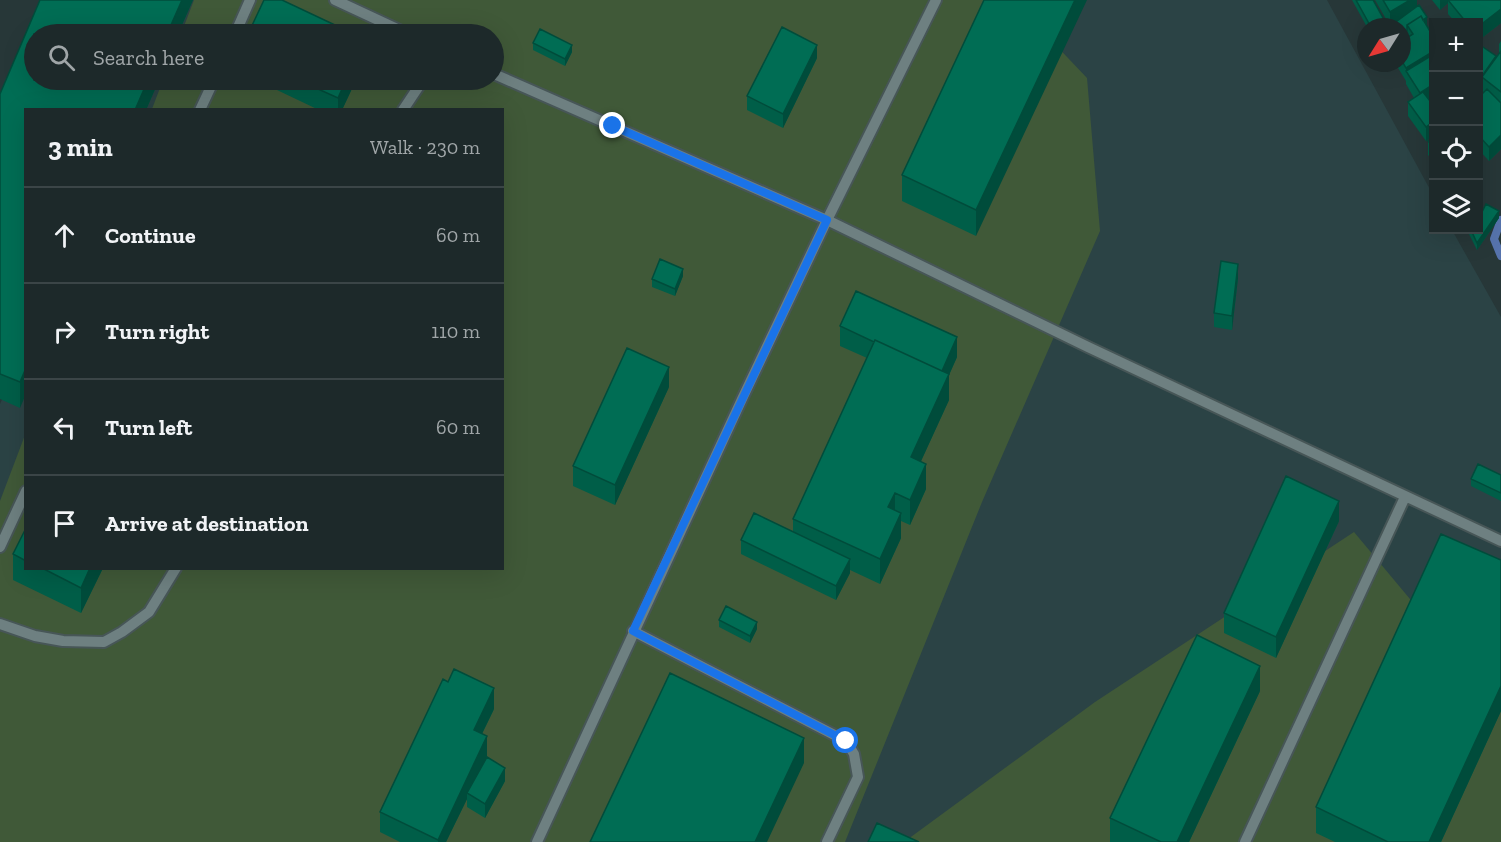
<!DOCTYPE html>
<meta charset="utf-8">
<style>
:root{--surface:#1d292a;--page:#2a3536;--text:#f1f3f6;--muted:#a0a6a8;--line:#3b4547}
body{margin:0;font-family:"Zilla Slab",serif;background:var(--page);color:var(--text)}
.controls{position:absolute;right:18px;top:18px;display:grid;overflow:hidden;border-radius:0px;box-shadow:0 6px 24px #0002}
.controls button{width:54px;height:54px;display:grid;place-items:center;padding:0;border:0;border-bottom:2px solid var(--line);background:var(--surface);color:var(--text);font:30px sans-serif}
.compass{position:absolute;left:1357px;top:18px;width:54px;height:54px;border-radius:50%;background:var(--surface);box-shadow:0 6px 24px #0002;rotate:233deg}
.stop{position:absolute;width:18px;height:18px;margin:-14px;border:4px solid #1a73e8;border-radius:50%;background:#fff}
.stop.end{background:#1a73e8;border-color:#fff;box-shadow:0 2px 6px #0008}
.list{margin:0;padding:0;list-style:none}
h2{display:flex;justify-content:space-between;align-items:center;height:78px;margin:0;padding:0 24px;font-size:26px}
h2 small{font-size:20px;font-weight:400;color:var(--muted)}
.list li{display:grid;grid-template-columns:39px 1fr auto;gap:18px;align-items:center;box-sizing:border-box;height:96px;padding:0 24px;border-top:2px solid var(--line)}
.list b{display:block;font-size:22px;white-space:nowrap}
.list em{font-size:20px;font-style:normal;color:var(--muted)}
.icon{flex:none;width:33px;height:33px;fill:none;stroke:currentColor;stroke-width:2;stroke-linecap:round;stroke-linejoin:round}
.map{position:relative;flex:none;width:1501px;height:842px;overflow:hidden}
.search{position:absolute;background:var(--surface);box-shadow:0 6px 24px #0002;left:24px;top:24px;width:480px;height:66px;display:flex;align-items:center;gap:15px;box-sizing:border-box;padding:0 21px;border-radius:33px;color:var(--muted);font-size:22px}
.panel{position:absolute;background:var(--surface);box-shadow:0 6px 24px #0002;left:24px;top:108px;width:480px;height:462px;border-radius:0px}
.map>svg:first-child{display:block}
</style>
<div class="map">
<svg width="1501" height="842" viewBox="0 0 1501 842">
<rect width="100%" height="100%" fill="#273738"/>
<path fill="#2b4345" d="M187,0H1327L1433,195L1434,230H1452L1501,317V842H0V404L25,349L26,568H502V110L136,109L150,80H494V34H171Z"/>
<path fill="#405938" d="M194,0H1013L1087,78L1100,231L982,502L845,842H0V501L25,435L26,568H502V110L152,109L163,80H494V34H181Z
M1354,532L1501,708V842H904L1095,702Z"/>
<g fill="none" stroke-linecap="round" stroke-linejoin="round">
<path stroke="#5673ac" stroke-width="8" d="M1501,220L1494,239L1501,256"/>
<defs>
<path id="lane" d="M335,0L408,34
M235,34L250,0
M494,74L827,220L1088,347L1501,541
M200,110L214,80
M403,110L423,80
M0,547L26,491
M0,624L35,636L63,641L104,642L122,632L149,612L176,568
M633,631L846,741L854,754L858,777L827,842
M537,842L742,399L827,220L936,0
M1245,842L1405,497"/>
</defs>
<use href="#lane" stroke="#475657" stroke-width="14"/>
<use href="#lane" stroke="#6e8081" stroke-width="10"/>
</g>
<path fill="#005e48" d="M40,0H193L178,34H34V80H159L146,110H26L20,408L0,399V94Z
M984,0L976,236L902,201V175Z
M1352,0H1373L1388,27H1367Z
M1375,0H1417V6L1427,24L1426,25L1434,98L1429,100L1434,98V135L1426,141L1408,116V102L1414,98L1406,84V81L1395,63H1402V27L1390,26Z
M1432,0H1501V23L1479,40V22H1455L1448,14V3L1440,10Z
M1501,41V149L1489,161L1479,150V97L1483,92L1482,91V84L1480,86L1479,85V47L1496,58L1499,54V44Z
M533,43L572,52L565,66L533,50Z
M817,58L783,128L747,110V96Z
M256,80H356L342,110H319Z
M1434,136V161L1428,155V141Z
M1483,210L1499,218L1477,250L1467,230H1479Z
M683,276L675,296L652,287V279Z
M1238,278L1232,330L1214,327V313Z
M840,326L957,357L949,375V400L921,461L926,489L910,525L901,521V538L880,584L850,570V573L836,600L741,554V540L793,532V519L867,358L840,346Z
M669,387L615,505L573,486V466Z
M1501,475V501L1471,486V479Z
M1339,521L1276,658L1224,633V613Z
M26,528V568H103L81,613L13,580V554Z
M1501,560V711L1441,842H1335L1316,833V807Z
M719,620L757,629L750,643L719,627Z
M1260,691L1189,842H1110V818Z
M494,709L482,734L487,756L482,765L505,781L485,818L467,807V799L446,842H400L380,832V812Z"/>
<path fill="#004c3b" d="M182,0H193L178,34H167Z
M1075,0H1087L976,236V210Z
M1410,0H1417V10L1390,26V12Z
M1440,0H1452H1448V3L1440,10Z
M1501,9V23L1479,40V26Z
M1427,17V24L1413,34L1410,29Z
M1407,31V38L1402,42V35Z
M572,45V52L565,66V59Z
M817,45V58L783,128V114Z
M1434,51V65L1406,71V68Z
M1496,56V63L1482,77V84L1480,86V79Z
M148,80H159L146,110H135Z
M346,80H356L342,110H338V98Z
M1434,84V98L1420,107V93Z
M1434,121V135L1426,141V127Z
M1501,135V149L1489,161V147Z
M1499,211V218L1477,250V243Z
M1238,264V278L1232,330V316Z
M683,269V276L675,296V289Z
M957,337V357L949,375V400L911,483V457L942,372Z
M669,367V387L615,505V485Z
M26,368V394L20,408V382Z
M926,464V489L910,525V500Z
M895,493V518L888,507Z
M1339,501V521L1276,658V637Z
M901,513V538L880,584V559Z
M850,559V573L836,600V586Z
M90,568H103L81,613V588Z
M757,622V629L750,643V636Z
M1260,666V691L1189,842H1177Z
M1501,686V711L1441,842H1429Z
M494,688V709L474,750V730Z
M487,736V756L469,794L467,793V799L446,842H438V840Z
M804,738V763L767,842H755Z
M505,768V781L485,818V804Z"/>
<path fill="#006d54" stroke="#004c3b" stroke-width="1.5" d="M40,0H182L167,34H34V80H148L135,110H26V368L20,382L0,374V94Z
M264,0H282L354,34H248Z
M984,0H1075L976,210L902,175Z
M1356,0H1373L1388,27H1371Z
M1383,0H1410L1390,12Z
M1448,0H1501V9L1479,26V22H1466Z
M1419,5L1427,17L1423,20L1421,16L1407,25V31L1402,35V27H1389Z
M1421,16L1434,38V51L1406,68L1402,61V41L1413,34L1407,25Z
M782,27L817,45L783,114L747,96Z
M540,29L572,45L565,59L533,43Z
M1480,45L1496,56L1480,79L1479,78V47Z
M1501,51V92L1482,77Z
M1434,54V84L1420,93L1406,71Z
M298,80H346L338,98Z
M1487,89L1501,103V135L1489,147L1479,136V97Z
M1423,92L1430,101L1434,98V121L1426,127L1408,102Z
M1434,136V147L1428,141Z
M1486,204L1499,211L1477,243L1471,230H1479V206L1483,210Z
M660,259L683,269L675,289L652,279Z
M1221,261L1238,264L1232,316L1214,313Z
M856,291L957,337L942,371L875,340L874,342L840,326Z
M875,340L949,374L911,457L926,464L910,500L895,493L888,507L901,513L880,559L793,519Z
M627,348L669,367L615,485L573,466Z
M1478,464L1501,475V493L1471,479Z
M1286,476L1339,501L1276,637L1224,613Z
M754,513L850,559L836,586L741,540Z
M26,528V561L13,554Z
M1441,534L1501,560V686L1429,842H1388L1316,807Z
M42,568H90L81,588Z
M726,606L757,622L750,636L719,620Z
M1197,635L1260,666L1177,842H1161L1110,818Z
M454,669L494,688L474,730L487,736L438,840L380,812L443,679L448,682Z
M670,673L804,738L755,842H590Z
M487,757L505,768L485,804L467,793Z
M877,823L919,842H868Z"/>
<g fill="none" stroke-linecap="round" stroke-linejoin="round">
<path stroke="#1a73e8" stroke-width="8" d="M613,126L827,220L633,631L846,741"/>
</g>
</svg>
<div class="controls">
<button>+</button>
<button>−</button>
<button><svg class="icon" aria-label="locate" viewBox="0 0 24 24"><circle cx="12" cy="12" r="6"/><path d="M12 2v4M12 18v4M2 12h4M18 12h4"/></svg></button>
<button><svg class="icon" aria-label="layers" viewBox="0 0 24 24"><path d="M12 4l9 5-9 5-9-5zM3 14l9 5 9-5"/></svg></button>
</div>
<svg class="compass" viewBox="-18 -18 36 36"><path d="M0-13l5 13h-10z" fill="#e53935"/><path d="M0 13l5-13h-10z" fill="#a0a6a8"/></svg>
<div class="stop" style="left:846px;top:741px"></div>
<div class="stop end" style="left:613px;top:126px"></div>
<div class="search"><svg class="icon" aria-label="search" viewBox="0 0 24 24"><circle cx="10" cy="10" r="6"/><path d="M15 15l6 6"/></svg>Search here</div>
<section class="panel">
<h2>3 min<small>Walk · 230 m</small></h2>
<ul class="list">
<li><svg class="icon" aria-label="ahead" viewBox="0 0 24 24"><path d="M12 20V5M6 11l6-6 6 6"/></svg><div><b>Continue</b></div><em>60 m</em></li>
<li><svg class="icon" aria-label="right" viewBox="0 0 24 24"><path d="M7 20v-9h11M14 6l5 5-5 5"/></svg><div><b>Turn right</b></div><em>110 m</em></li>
<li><svg class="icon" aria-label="left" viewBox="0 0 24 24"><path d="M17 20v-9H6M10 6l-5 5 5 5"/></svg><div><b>Turn left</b></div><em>60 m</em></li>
<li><svg class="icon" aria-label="arrive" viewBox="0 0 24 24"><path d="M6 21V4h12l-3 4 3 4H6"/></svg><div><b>Arrive at destination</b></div></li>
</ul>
</section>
</div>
